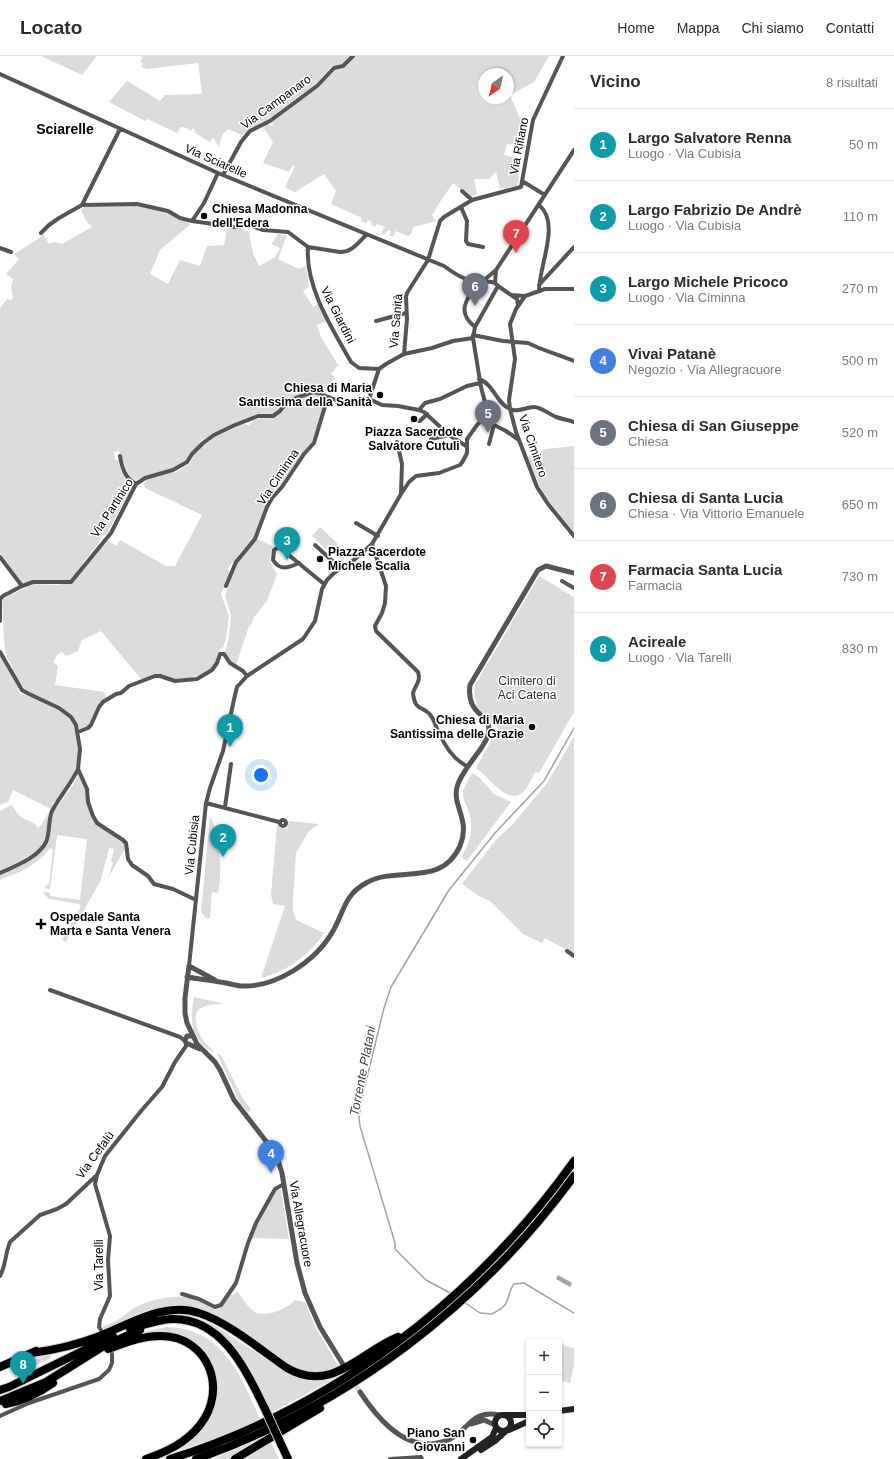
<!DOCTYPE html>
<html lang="it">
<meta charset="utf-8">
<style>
:root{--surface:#fff;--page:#f7f7f7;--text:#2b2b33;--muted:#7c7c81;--line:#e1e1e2;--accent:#000}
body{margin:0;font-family:Arial,sans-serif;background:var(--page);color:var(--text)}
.controls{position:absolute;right:12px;bottom:12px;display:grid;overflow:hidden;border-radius:0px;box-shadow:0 1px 3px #0004}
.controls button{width:36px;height:36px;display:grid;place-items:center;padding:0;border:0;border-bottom:1px solid var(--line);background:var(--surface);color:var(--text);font:20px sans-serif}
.compass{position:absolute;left:478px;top:12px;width:36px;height:36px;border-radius:50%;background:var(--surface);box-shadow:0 1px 3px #0004;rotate:214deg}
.you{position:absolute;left:261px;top:719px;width:14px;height:14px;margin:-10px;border:3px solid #fff;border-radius:50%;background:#1a73e8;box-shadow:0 0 0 6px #1a73e833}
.badge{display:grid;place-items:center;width:26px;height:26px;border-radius:50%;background:var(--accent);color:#fff;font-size:13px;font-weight:700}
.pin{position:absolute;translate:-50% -33px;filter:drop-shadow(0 1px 2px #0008)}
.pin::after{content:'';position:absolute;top:21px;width:14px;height:12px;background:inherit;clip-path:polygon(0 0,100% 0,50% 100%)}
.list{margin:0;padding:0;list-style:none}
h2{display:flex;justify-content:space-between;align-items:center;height:52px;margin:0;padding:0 16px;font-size:17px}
h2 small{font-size:13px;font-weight:400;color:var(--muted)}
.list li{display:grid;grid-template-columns:26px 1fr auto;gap:12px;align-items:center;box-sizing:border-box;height:72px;padding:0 16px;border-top:1px solid var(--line)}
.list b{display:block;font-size:15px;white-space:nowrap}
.list p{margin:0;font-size:13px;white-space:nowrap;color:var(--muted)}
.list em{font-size:13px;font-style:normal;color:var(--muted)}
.icon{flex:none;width:22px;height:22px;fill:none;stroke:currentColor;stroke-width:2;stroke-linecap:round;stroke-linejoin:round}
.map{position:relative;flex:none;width:574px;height:1403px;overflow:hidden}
header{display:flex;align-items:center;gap:24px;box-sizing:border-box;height:56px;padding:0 20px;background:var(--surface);border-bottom:1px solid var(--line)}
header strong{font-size:19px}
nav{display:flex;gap:22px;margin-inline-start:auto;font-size:14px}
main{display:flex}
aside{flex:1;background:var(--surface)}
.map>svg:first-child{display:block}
</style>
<header>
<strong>Locato</strong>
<nav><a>Home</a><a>Mappa</a><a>Chi siamo</a><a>Contatti</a></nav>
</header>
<main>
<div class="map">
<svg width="574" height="1403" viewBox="0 0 574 1403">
<rect width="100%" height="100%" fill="#fff"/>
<path fill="#dcdcdc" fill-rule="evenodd" d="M41,0H97L82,19Z
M141,0H351L341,9L332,10L315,29L269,64L242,79L228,73L222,79L219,91L213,81L210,86L194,76L195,74L193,72L191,75L186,72L181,71L177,77L147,63L145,65L109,46L127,25L160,45L165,39L202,38L198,7L146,13L141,10L143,8L140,5L143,2Z
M355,0H549L534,26L510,39L522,67L527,70L523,90L507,88L504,99L522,103L517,131L500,133L496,116L489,123H474L477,138L470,141L453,127L434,155L435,156L432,158L434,163L437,165L413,171L412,177L408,180L396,175L393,181L389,179L391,175L388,174L384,179L381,177L385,171L377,168L375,171L371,169L372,166L368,164L366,167L361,165L362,162L331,148L336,135L324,118L295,136L286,132L285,131L295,110L293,109L289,116L263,107L273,86L263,71L267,68L271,70L273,69L272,65L314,33L333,14C343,14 350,8 355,0ZM484,18H508V42H484Z
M136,149L168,156L179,163L191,168L160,194L150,218L168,228L180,204L200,210L207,190L224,189L227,173L240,172L249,176L253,197L259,210L275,201L280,192L271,188L278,178L287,179L278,203L299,213L306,210L309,231L303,235L313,251L318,248L327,265L317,269L321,281L338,309L331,318L335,321L326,338L319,334H312L289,345L274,358L256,360L235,367L202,384L186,404L170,414L147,419L136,424L133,423C124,415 125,403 118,395L114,396L115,404H119L121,415L133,432L119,454L108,476L106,479L102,480L99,486L70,525H33L22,527L0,497V252L7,243L10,244L13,243L11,230L13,223L6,218L19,203L14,198L38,183L43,178L49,188L54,186L62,188L92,171L86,165L81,154L84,151Z
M316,338L326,342L312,388L301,399L297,406L279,433H276L267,446L253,483L239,498L235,505L231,508L228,513L230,517L221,538L229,560L226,582L223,592C214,598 218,607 211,612C200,620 189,624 176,623C171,623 167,621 163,621C156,621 149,623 141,623L101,575L82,584L78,595L66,600L62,596L57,599L53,606L58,610L55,629L104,636L107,642L98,649L88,670L80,673L76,666L60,650L26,635L12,614L13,612C0,594 5,567 2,543L33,528L56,529L72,527L101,489H104L108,484L116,490L120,484L166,510H175L202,459L145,432L144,428L146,423L176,416L189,408L194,399L204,388L215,381L242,368L249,369L254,364L261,362L275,361L283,356L285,351L298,343L299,344L308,339Z
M574,390V476L543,438L528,401L546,393Z
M320,471L338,488L330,497L312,480Z
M257,483L273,490C268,503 270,507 277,518L267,545L254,561L251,569L249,570L236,609L232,607L225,596L229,581L231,559L225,540L238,506Z
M539,520L574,541V656L539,717L535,716C532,722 529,730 524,735C508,752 489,720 476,712L498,672C484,658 471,651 475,629Z
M0,600L18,631L19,638C29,639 40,644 50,649C57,653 65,657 70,663C82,677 80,707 72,722C68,730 62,738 57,745H55L52,748L53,750L51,753L13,734L8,746L0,749Z
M574,680V898L545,882L542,887L523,878L490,845L479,840L462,828L495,785L513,768L548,726Z
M472,717L479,721L494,738L511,746L467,805L461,801C470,788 474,771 469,756C467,750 463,744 463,738C464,730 469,724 472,717Z
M78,718L86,734L92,762L125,788L126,791L108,822L113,807L111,806L114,793L109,792L101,824L66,886L62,884L81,850L79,848L49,843L44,838L45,836L50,837V840L80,844L87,783L57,779L50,833L44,832L49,827L53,794L50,792C36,811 21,815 0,824V818L15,812L44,791L54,755L74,728Z
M11,749C15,752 15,755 19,759C24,765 34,764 38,772L41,769L49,756C48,764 48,773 45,781C40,799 16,808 0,814V755Z
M210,763H212C219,787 223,812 218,837L212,836L210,862H205L201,855Z
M288,765L319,768L309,775L296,797L293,844V854L296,864L324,877C311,898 286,916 261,922L285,850L273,848L271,839L277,769L281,772L286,773L289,768Z
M194,941L225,948C218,948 209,948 203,951C188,956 199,981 207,989C209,991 212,993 214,995V997C190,983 190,965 194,941Z
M217,998L221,999L243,1043L251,1053L248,1057L240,1047Z
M276,1134H281L289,1183L251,1182L255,1173Z
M237,1235C242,1241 247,1250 253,1255C264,1263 287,1253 295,1244L305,1246L316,1272L340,1313L326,1318L298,1315L190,1252L104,1274L103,1271C109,1268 117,1265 122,1261C127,1257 132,1253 138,1250C153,1242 182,1237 199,1244C204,1247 210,1250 215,1254L220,1252L230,1239L235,1238Z
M172,1259H187L211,1267L284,1315C299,1324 315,1328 332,1323V1324L269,1358L226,1286Z
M167,1271C222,1272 241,1319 260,1363L228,1378L173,1396L172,1395L206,1366L212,1314L181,1282L122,1285L143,1276Z
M559,1288L574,1292V1309L570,1327L559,1324Z
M50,1299L51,1302L27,1313L22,1304Z
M280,1374L231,1403H212L220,1400Z
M271,1386L279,1403H240Z"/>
<path fill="#a3a3a3" d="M558,1219L572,1227L570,1231L556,1223Z"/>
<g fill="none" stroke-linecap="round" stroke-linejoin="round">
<path stroke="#a3a3a3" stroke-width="1.5" d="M452,1238L426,1224L395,1193V1187L360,1070L359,1062L361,1046L384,952L391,931L449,834L495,777L544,725L574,672
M464,1246L480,1257L492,1258C496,1255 500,1254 503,1251C510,1245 508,1235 514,1228L524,1227L574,1257"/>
<path stroke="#d9d9d9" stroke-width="5" stroke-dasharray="5 2.5" stroke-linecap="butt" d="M348,1317L360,1336"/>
<defs>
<path id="motorway" d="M130,1273C143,1269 157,1264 171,1263C222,1261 246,1314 265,1353
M108,1293C125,1287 143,1279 162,1280C209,1281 228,1334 200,1369C186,1387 166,1396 146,1403
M32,1297C54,1294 76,1289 97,1281C129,1269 164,1245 199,1257C228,1266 262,1295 287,1312C332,1338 360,1296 398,1281
M0,1311L36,1295
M0,1334L9,1331L113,1280
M0,1345L46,1326L102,1291L140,1274
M6,1348C23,1345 39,1337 53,1327
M281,1388L288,1403
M170,1403C333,1352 475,1244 574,1105
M196,1403C347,1350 480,1249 574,1120
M235,1403L320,1352"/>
</defs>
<use href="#motorway" stroke="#dbdbdb" stroke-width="10"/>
<path stroke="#555" stroke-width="4" d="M0,18L218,117L444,210C452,216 462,223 472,225C480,226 487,224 495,227
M223,119L241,86L250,75L270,65L317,30L334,12L343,10L353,0
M522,125L545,139
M462,135L472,144
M82,149L120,73
M539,149C561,167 539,209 539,235
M461,151L467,165L466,185L468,188L483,191
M192,165L235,171L249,169L263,174L288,176L308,191L340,196C352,196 358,187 366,179
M41,177L49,169L59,162L82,149L137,148L168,155L180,162L192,165L204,147L218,117
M308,191C305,231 332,272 351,306L359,312L379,313
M0,192L11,196
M483,225L496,214
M539,229L574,191
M498,230L517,243L518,249
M511,239L525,240L545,233H574
M525,240L516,253L510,268L515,303L509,344L510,353L516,376L537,431L548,448L574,480
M376,265L406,257
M475,271C455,255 468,243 477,225
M473,279L503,285L528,287L539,292L574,305
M404,298L407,263L406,241L407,237L428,204L440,165L444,161L472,144L521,131L533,64L563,0
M479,323C494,328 496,347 510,353C519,357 525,351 534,351C541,351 549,358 556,361C562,363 568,364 574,366
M369,343L379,313L386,308L404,298L432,292L453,285L473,282
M369,343L382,349L398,350L419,354L424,356L449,379L466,390
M419,354L425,347L440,343L467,330L480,327
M486,359L494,369
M416,364L420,365L427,358
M494,369L506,375L519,384
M431,383L449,379
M397,386L402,408L401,437
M489,388L494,369
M120,400C122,412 125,422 136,428
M356,467L378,480
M372,488L386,530L385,547L382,557L375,570L376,575L418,616C421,625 416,628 413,637C415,657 424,649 431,660C435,665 436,672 439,677C445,690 454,704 467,710
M315,489L340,512
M0,501L22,530
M299,507C288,512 280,515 273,504L274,494L279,491L324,528
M562,525L574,532
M226,530L236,506L255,483L267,451L272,442L282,431L304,398L314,387L326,347L329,341
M0,565V543L3,540L22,530L33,526H71L111,477L136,428L145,422L173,414L187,406L192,398L203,387L214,379L235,369L258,360H273L280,355L284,350L296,342L313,336L318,337L336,344L347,346L369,343
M0,596L22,634L27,637L59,652L71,661L76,669L80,693L78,713L87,733L88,746L93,760L97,767L123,784L126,787L128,803L132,809L148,820L154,828L173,833L196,844
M78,676L88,672L91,669L99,651L103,646L116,638L121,637L129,630L155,620H160L175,625L197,623L212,614L217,607L220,598H224L230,607L243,615L247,620
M206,747L279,766
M225,751L231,708
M280 767a3 3 0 1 1 6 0a3 3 0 1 1-6 0Z
M0,817C15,810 38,802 46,786C50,777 48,765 52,755C60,740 71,728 78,713
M567,895L574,900
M189,910L206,747L210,732L223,695L235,639L237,631L247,620L303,583L315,565L322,533L327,524L334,517L354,504L372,488L401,438L409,426L416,420L439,417L460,409L463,405L467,397V383L477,369L486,359L487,354L481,331L473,282L475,271L498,230L495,227L496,214L574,94
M50,934L180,981L185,985
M97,1119L95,1128L110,1180L108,1204L110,1240L100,1263L99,1271L101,1274
M0,1220C6,1209 5,1198 10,1186L40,1159L57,1153L66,1148L97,1119L105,1100L141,1055L162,1031L175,1006L186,990V987
M182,1238L199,1243L215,1251L221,1249L236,1227L248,1187L256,1167L275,1133L284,1128
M0,1360L29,1347L99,1323L109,1314L112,1307V1298
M390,1403L421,1401L422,1403"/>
<path stroke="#555" stroke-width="5" d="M187,921C198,923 209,924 220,926C227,927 234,929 241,930C276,932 316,905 333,875C344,856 344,839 366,827C397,809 441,832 460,790C471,764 452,750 457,731C462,711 488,691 489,674C490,658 466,659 470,629L538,514L546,510L574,517
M215,924L189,910L185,942V957L187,967L197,988L215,1006L220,1014L234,1044L276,1098L282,1117L297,1207L305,1237L320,1271L344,1310
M193,980H187L185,984L186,987L200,993
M360,1336C376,1360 400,1390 432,1388C438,1387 445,1386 450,1383C470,1372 473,1353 500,1359
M471,1368L484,1364L495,1369"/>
<path stroke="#222" stroke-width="6" d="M559,1355L574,1353
M495 1367a8 8 0 1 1 16 0a8 8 0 1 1-16 0Z
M505,1359H529
M509,1374L529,1365
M481,1394L495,1385L506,1375
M461,1403L492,1381L496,1372"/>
<use href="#motorway" stroke="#000" stroke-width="8"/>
<defs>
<path id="motorway-bridge" d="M265,1353L281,1388"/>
</defs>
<use href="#motorway-bridge" stroke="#dbdbdb" stroke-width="10" stroke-linecap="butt"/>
<use href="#motorway-bridge" stroke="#000" stroke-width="8"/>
</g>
<g fill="#000" stroke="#fff" stroke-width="1.5">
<circle cx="204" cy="160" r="4"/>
<circle cx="380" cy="339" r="4"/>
<circle cx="414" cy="363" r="4"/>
<circle cx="320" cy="503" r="4"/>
<circle cx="532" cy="671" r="4"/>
<path d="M39 862h4v4h4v4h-4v4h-4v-4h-4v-4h4z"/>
<circle cx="473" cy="1384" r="4"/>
</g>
<g text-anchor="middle" stroke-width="3" stroke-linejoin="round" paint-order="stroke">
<g font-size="12" fill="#000" stroke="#fff">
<text transform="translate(276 46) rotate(-36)" y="4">Via Campanaro</text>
<text transform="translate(519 90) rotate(-79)" y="4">Via Rifiano</text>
<text transform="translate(216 105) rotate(24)" y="4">Via Sciarelle</text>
<text transform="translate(338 259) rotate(63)" y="4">Via Giardini</text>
<text transform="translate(396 265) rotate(-85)" y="4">Via Sanità</text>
<text transform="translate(533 390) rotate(71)" y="4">Via Cimitero</text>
<text transform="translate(278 421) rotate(-56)" y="4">Via Ciminna</text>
<text transform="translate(112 452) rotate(-57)" y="4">Via Partinico</text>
<text transform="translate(192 789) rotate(-84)" y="4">Via Cubisia</text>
<text transform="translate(95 1099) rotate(-54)" y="4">Via Cefalù</text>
<text transform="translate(301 1168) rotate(80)" y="4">Via Allegracuore</text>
<text transform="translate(99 1209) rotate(-90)" y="4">Via Tarelli</text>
</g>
<g font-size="12" font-weight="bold" fill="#000" stroke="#fff" text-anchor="start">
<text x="212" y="157">Chiesa Madonna<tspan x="212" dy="14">dell'Edera</tspan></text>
<text x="372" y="336" text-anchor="end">Chiesa di Maria<tspan x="372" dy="14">Santissima della Sanità</tspan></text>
<text x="414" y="380" text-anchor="middle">Piazza Sacerdote<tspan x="414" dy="14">Salvatore Cutuli</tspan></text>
<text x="328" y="500">Piazza Sacerdote<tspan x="328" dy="14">Michele Scalia</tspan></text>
<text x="524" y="668" text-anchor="end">Chiesa di Maria<tspan x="524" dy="14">Santissima delle Grazie</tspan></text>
<text x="50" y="865">Ospedale Santa<tspan x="50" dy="14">Marta e Santa Venera</tspan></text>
<text x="465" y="1381" text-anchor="end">Piano San<tspan x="465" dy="14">Giovanni</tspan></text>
</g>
<g font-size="12" fill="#333" stroke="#fff">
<text x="527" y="629">Cimitero di<tspan x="527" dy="14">Aci Catena</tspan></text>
</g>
<g font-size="13" font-style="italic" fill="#444" stroke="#fff">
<text transform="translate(362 1015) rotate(-79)" y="5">Torrente Platani</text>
</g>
<g font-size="14" font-weight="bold" fill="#000" stroke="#fff">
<text x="65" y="78">Sciarelle</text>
</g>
</g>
</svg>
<div class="controls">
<button>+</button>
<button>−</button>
<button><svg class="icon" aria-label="locate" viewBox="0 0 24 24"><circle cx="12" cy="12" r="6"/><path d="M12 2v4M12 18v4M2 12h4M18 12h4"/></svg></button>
</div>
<svg class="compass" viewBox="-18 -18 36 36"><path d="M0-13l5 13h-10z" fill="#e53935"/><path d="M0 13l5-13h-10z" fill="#7c7c81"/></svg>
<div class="you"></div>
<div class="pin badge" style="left:230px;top:691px;background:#0f9aa8">1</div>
<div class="pin badge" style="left:223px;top:801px;background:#0f9aa8">2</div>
<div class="pin badge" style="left:287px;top:504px;background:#0f9aa8">3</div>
<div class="pin badge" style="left:271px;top:1117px;background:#3f7fe0">4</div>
<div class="pin badge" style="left:488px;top:377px;background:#6b7280">5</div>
<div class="pin badge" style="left:475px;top:250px;background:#6b7280">6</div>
<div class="pin badge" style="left:516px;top:197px;background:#e0444e">7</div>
<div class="pin badge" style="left:23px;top:1328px;background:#0f9aa8">8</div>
</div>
<aside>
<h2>Vicino<small>8 risultati</small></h2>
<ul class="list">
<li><span class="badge" style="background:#0f9aa8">1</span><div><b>Largo Salvatore Renna</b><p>Luogo · Via Cubisia</p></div><em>50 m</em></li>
<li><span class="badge" style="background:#0f9aa8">2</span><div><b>Largo Fabrizio De Andrè</b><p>Luogo · Via Cubisia</p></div><em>110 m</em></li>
<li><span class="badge" style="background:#0f9aa8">3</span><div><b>Largo Michele Pricoco</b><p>Luogo · Via Ciminna</p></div><em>270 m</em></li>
<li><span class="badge" style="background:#3f7fe0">4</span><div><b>Vivai Patanè</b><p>Negozio · Via Allegracuore</p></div><em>500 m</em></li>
<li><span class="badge" style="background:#6b7280">5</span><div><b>Chiesa di San Giuseppe</b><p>Chiesa</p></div><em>520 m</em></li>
<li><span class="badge" style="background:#6b7280">6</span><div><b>Chiesa di Santa Lucia</b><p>Chiesa · Via Vittorio Emanuele</p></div><em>650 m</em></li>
<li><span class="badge" style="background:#e0444e">7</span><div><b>Farmacia Santa Lucia</b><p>Farmacia</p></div><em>730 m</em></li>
<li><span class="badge" style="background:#0f9aa8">8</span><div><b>Acireale</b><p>Luogo · Via Tarelli</p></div><em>830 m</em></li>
</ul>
</aside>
</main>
